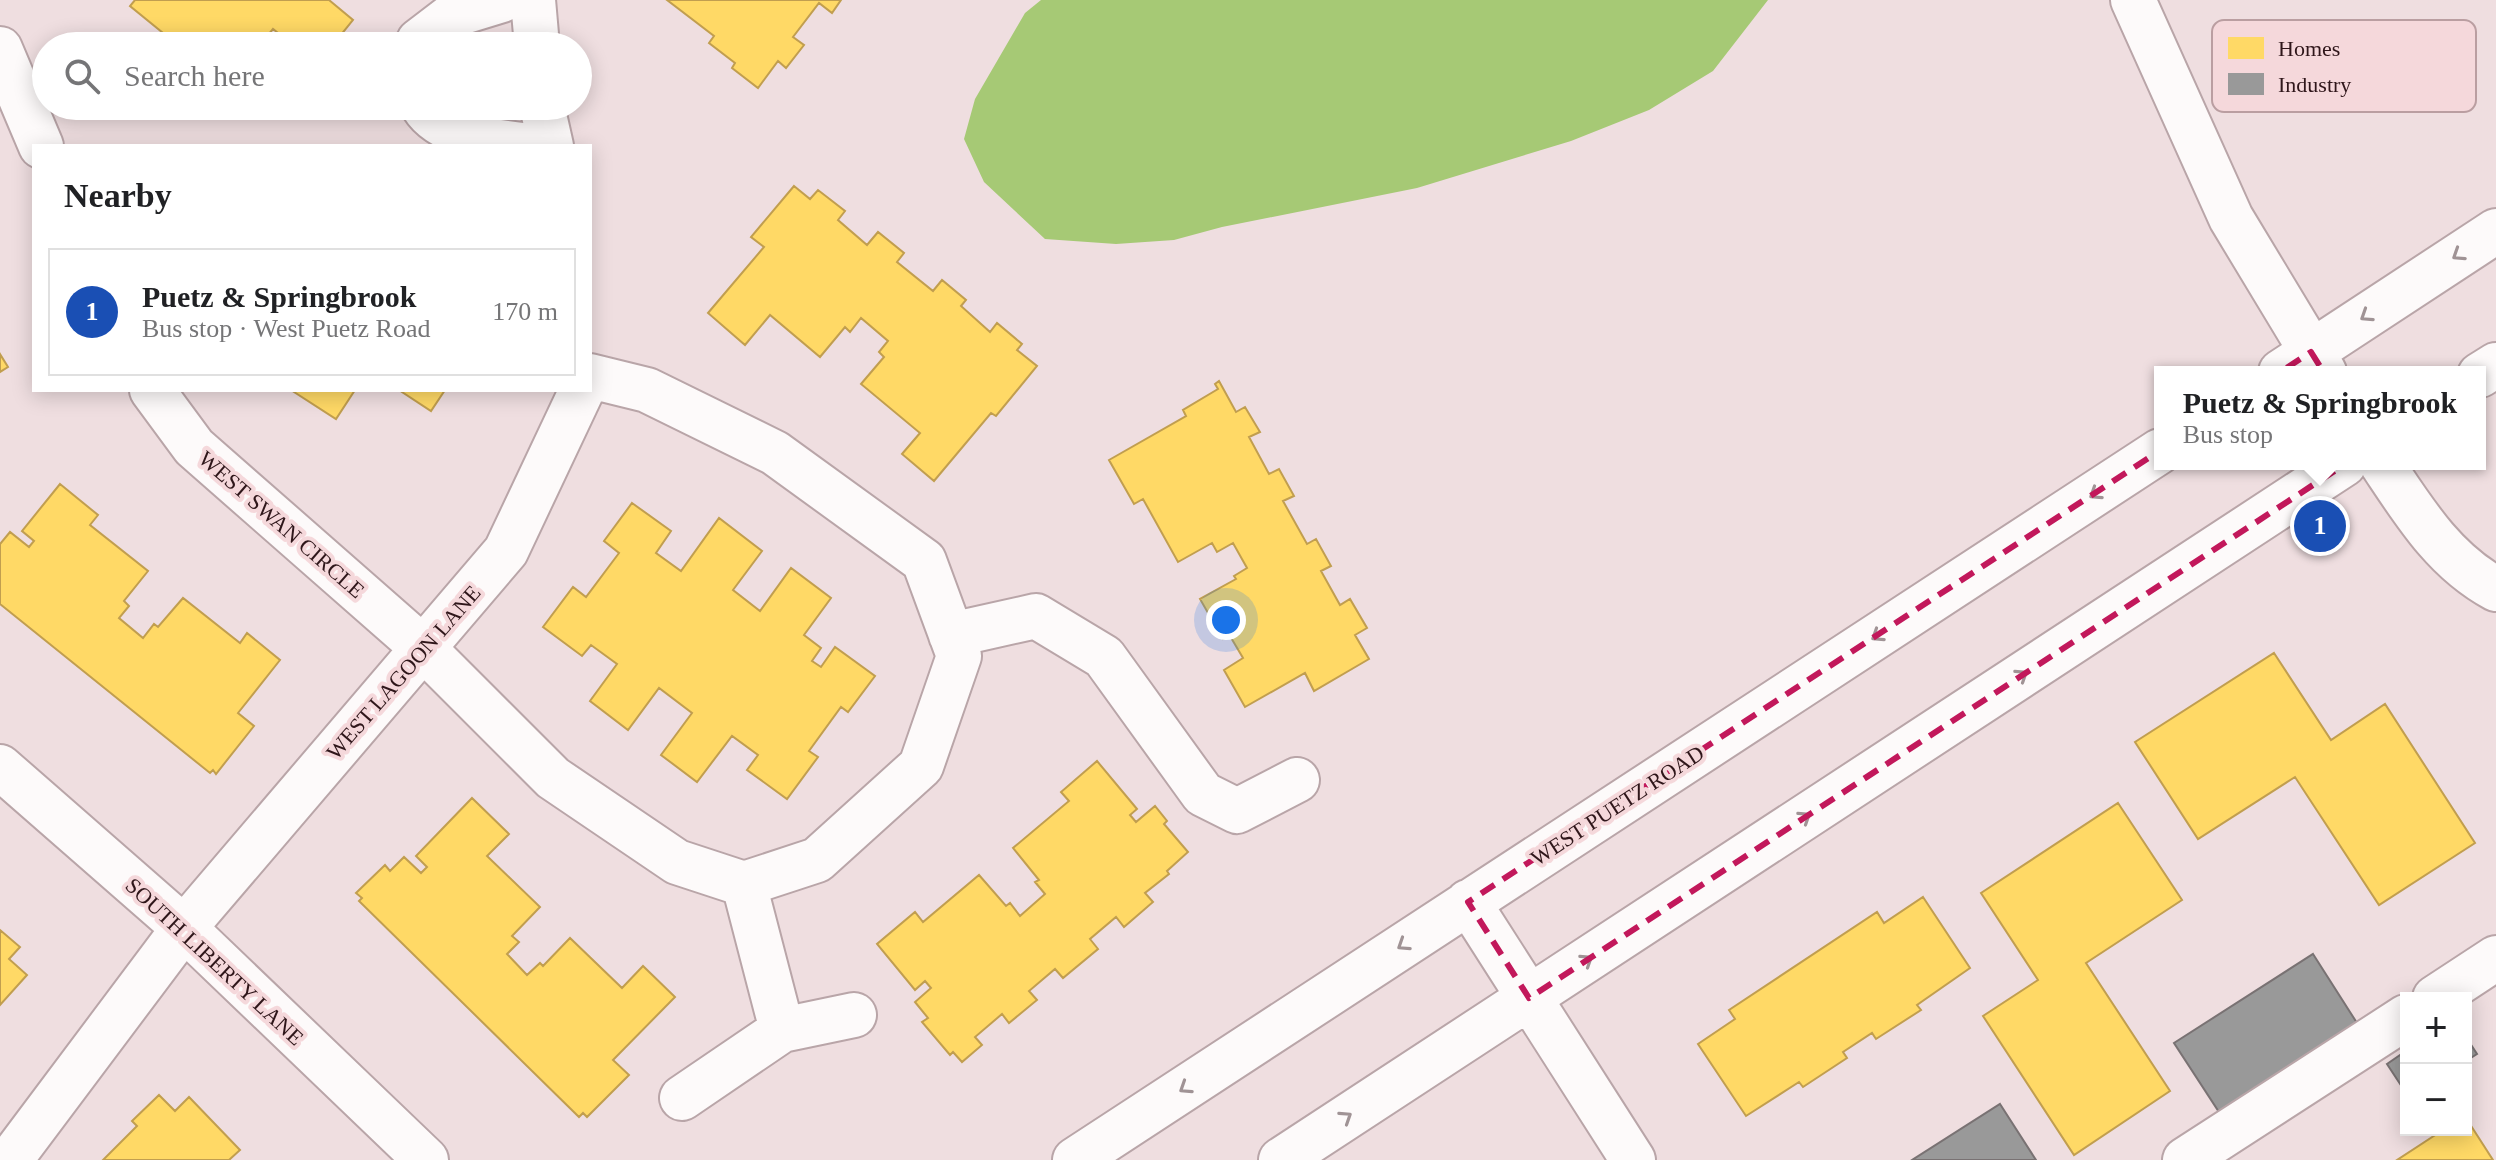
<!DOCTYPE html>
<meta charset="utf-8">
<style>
:root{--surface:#fff;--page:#f2f2f2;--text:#202124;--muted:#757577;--line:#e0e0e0;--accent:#2563eb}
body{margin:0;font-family:Georgia,serif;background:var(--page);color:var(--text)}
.controls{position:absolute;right:24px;bottom:24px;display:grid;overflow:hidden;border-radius:0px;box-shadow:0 4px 20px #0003}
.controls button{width:72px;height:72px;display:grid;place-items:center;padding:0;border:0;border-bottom:2px solid var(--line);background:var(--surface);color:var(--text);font:40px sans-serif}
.you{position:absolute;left:1226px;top:620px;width:28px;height:28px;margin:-20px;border:6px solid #fff;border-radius:50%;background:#1a73e8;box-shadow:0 0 0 12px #1a73e833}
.badge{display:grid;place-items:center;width:52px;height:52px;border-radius:50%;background:var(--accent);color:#fff;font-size:26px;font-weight:700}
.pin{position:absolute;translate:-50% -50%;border:4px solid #fff;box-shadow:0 2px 8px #0006}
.popup{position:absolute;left:2154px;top:366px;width:332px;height:104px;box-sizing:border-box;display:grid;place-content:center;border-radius:0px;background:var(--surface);filter:drop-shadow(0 2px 6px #0005);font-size:26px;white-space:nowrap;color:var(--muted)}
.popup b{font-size:30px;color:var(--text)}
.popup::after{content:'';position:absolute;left:50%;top:100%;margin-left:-16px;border:16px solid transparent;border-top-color:var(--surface)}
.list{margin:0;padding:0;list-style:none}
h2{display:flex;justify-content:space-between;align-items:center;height:104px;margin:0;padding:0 32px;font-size:34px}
h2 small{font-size:26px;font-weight:400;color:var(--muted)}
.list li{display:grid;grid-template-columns:52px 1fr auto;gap:24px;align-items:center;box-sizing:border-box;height:128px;margin:0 16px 16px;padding:0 16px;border:2px solid var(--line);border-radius:0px}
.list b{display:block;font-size:30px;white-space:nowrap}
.list p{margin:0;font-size:26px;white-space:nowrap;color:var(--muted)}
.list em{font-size:26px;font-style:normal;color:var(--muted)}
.icon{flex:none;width:44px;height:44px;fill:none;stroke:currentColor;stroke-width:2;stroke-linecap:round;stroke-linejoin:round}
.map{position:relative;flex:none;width:2496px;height:1160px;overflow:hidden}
.search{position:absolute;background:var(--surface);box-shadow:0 4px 20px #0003;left:32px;top:32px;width:560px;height:88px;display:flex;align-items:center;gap:20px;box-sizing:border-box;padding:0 28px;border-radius:44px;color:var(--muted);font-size:30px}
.panel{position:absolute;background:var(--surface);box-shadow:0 4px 20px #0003;left:32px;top:144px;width:560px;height:248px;border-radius:0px}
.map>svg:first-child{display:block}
</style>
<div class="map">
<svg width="2496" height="1160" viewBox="0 0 2496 1160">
<rect width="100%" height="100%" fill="#efdee0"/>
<path fill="#a6c975" d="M1041,0H1768L1713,71L1649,110L1571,141L1417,188L1222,227L1174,240L1116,244L1045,239L984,182L964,139L975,99L1025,13Z"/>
<path fill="#ffd966" stroke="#c19e4f" stroke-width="2" d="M135,0H329L353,20L332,46H294L273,29L259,46H179L130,6Z
M667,0H841L832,13L819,3L793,37L804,45L786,68L778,61L758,88L732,68L735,63L709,43L714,36Z
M794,186L810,199L818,190L845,211L838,220L867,245L878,232L904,253L897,262L933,291L942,280L966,300L961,306L990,332L997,323L1022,344L1017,350L1037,366L996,416L991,413L934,481L902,454L920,433L861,384L884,357L879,352L888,341L861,318L850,332L845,327L820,357L770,315L745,345L708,313L764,247L751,237Z
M0,354L8,367L0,372Z
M1219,381L1236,412L1245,407L1260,432L1249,437L1269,474L1279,469L1294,496L1283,501L1307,544L1316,539L1331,566L1321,571L1340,605L1350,599L1367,628L1355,635L1369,659L1314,691L1305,673L1245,707L1224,670L1243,658L1230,636L1223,639L1200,599L1236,579L1234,576L1247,568L1233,543L1217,552L1212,543L1178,562L1143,499L1134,504L1109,460L1186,416L1183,410L1218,389L1215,384Z
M291,390H355L336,419Z
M399,390H445L431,411Z
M60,484L98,515L90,525L148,571L124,601L129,606L119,618L143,638L154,624L158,627L183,598L240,643L247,633L280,660L238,713L254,726L216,774L213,770L210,773L0,604V544L10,532L29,547L34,541L22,531Z
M632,503L671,531L656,553L681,571L719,518L762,551L733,590L760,611L791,568L831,598L804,635L821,648L812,661L821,667L835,647L875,676L848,712L841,707L809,751L818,757L787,799L747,770L758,755L732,736L697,782L661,755L692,713L659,688L628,730L590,701L617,664L591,645L582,656L543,627L573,587L586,597L619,553L604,541Z
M2274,653L2331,740L2385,704L2475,843L2379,905L2295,777L2198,839L2135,742Z
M1097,761L1137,809L1130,815L1136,822L1155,806L1167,821L1164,824L1188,852L1167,871L1169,874L1145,893L1153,902L1124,927L1116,917L1090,939L1098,949L1063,978L1055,969L1029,991L1037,1000L1009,1023L1002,1014L975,1037L982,1045L962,1062L953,1052L950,1055L922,1022L928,1018L915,1002L931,988L925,981L915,990L877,944L915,912L923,922L979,875L1006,906L1010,903L1020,916L1045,894L1035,882L1039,880L1013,848L1069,801L1061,792Z
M472,798L509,834L487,856L540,907L512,936L519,942L507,954L527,975L540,963L543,966L570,938L622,988L643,966L675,997L613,1060L629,1075L587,1117L583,1113L579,1117L359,901L362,898L356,893L385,865L390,871L404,857L421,873L427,867L416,856Z
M2118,803L2182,900L2086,963L2170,1091L2074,1155L1983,1016L2038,980L1981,893Z
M1923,897L1970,968L1917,1005L1921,1010L1876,1039L1872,1033L1843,1052L1847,1058L1803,1087L1799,1082L1746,1116L1698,1044L1735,1019L1729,1010L1877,912L1884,923Z
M0,930L20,947L9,959L27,975L0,1005Z
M159,1095L175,1111L189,1097L240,1150L229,1160H103L137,1126L132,1121Z
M2466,1118L2493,1160H2397L2443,1130H2466Z"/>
<path fill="#999" stroke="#797273" stroke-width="2" d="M2313,954L2357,1023L2219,1112L2174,1043Z
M2466,1037L2477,1054L2466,1061Z
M2406,1051V1093L2387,1064Z
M2000,1104L2036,1160H1912Z"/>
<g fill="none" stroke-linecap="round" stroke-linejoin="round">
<defs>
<path id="minor" d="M533,0L537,46
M2133,0L2231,218L2324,372
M418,46L419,41L453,15L502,0
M0,49L41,146
M423,106C442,137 497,142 530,146
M542,106L551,146
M2281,372L2496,231
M2480,375L2496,365
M152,390L194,447L423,648L553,778L677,862L744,884L817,860L921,766L959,656L924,561L775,453L647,390L590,376
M2382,464C2414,512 2444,561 2496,589
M951,635L1036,616L1104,657L1203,794L1237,811L1297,780
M0,767L184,928L426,1160
M744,884L782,1030
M1468,902L1633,1160
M2435,998L2496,958
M682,1098L782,1030L854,1015
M10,1160L184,928L506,551L582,390
M1075,1160L2160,451
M1281,1160L2344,464
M2185,1160L2406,1017"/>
</defs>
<use href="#minor" stroke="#b9a5a8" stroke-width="48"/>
<use href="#minor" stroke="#fdfafa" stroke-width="44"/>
</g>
<defs><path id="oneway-chevron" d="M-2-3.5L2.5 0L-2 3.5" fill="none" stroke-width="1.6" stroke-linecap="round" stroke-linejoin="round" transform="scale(2)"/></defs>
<g stroke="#a09395">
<use href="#oneway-chevron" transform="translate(2458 255) rotate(147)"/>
<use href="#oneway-chevron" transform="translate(2366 316) rotate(147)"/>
<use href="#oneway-chevron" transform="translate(2095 494) rotate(147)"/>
<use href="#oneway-chevron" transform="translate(1877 636) rotate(147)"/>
<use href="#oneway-chevron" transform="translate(2022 675) rotate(-33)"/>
<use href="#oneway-chevron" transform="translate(1805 817) rotate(-33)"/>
<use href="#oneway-chevron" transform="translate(1403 945) rotate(147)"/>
<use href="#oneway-chevron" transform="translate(1587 960) rotate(-33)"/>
<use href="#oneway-chevron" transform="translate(1185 1088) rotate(147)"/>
<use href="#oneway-chevron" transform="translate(1346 1117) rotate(-33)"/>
</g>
<path fill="none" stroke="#c2185b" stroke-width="6" stroke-dasharray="16 10" stroke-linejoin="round" d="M2311,352L2371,447L1529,998L1468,902Z"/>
<g text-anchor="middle" stroke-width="8" stroke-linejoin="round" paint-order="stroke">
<g font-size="22" fill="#2f161a" stroke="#f5d8db">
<text transform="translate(282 524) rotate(41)" y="8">WEST SWAN CIRCLE</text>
<text transform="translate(403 672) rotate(-49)" y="8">WEST LAGOON LANE</text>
<text transform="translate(1617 805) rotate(-33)" y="8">WEST PUETZ ROAD</text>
<text transform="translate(215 961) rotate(43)" y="8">SOUTH LIBERTY LANE</text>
</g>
</g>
<rect x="2212" y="20" width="264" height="92" rx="12" fill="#f5d8db" stroke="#ba9ea1" stroke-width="2"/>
<rect x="2228" y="37" width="36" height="22" fill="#ffd966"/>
<rect x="2228" y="73" width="36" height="22" fill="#999"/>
<g font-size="22" fill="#2f161a">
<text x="2278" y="56">Homes</text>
<text x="2278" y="92">Industry</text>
</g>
</svg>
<div class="controls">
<button>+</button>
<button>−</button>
</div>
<div class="you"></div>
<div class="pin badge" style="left:2320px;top:526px;background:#1a4fb4">1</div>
<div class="popup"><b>Puetz &amp; Springbrook</b>Bus stop</div>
<div class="search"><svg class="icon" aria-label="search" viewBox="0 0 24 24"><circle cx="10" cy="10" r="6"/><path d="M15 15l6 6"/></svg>Search here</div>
<section class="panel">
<h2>Nearby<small></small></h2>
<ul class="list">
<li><span class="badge" style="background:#1a4fb4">1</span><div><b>Puetz &amp; Springbrook</b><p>Bus stop · West Puetz Road</p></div><em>170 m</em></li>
</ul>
</section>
</div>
